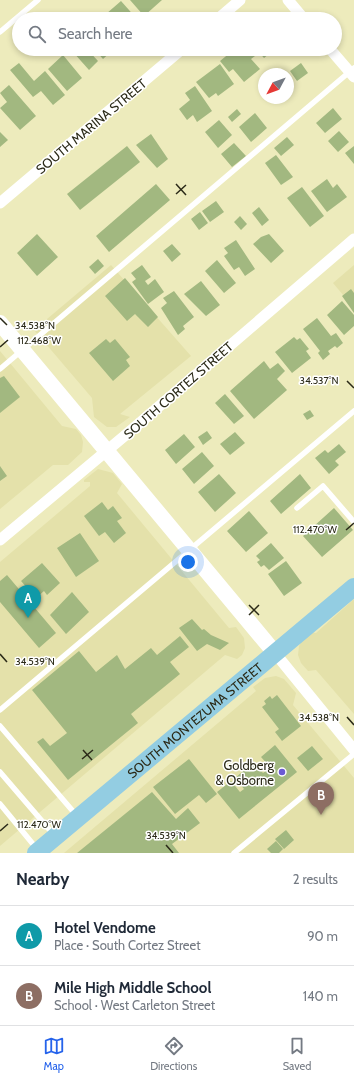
<!DOCTYPE html>
<meta charset="utf-8">
<style>
:root{--surface:#fff;--page:#f2f2f3;--text:#1f2937;--muted:#747a83;--line:#e0e1e3;--accent:#2563eb}
body{margin:0;font-family:Cabin,sans-serif;background:var(--page);color:var(--text)}
.compass{position:absolute;left:258px;top:68px;width:36px;height:36px;border-radius:50%;background:var(--surface);box-shadow:0 2px 6px #0003;rotate:229deg}
.you{position:absolute;left:188px;top:562px;width:14px;height:14px;margin:-10px;border:3px solid #fff;border-radius:50%;background:#1a73e8;box-shadow:0 0 0 6px #1a73e833}
.badge{display:grid;place-items:center;width:26px;height:26px;border-radius:50%;background:var(--accent);color:#fff;font-size:13px;font-weight:700}
.pin{position:absolute;translate:-50% -33px;filter:drop-shadow(0 1px 2px #0008)}
.pin::after{content:'';position:absolute;top:21px;width:14px;height:12px;background:inherit;clip-path:polygon(0 0,100% 0,50% 100%)}
.list{margin:0;padding:0;list-style:none}
h2{display:flex;justify-content:space-between;align-items:center;height:52px;margin:0;padding:0 16px;font-size:17px}
h2 small{font-size:13px;font-weight:400;color:var(--muted)}
.list li{display:grid;grid-template-columns:26px 1fr auto;gap:12px;align-items:center;box-sizing:border-box;height:60px;padding:0 16px;border-top:1px solid var(--line)}
.list b{display:block;font-size:15px;white-space:nowrap}
.list p{margin:0;font-size:13px;white-space:nowrap;color:var(--muted)}
.list em{font-size:13px;font-style:normal;color:var(--muted)}
.icon{flex:none;width:22px;height:22px;fill:none;stroke:currentColor;stroke-width:2;stroke-linecap:round;stroke-linejoin:round}
.map{position:relative;flex:none;width:354px;height:853px;overflow:hidden}
.search{position:absolute;background:var(--surface);box-shadow:0 2px 6px #0003;left:12px;right:12px;top:12px;height:44px;display:flex;align-items:center;gap:10px;box-sizing:border-box;padding:0 14px;border-radius:22px;color:var(--muted);font-size:15px}
.sheet{height:172px;background:var(--surface)}
nav{display:flex;justify-content:space-around;align-items:center;box-sizing:border-box;height:56px;border-top:1px solid var(--line);background:var(--surface);font-size:11px;color:var(--muted)}
nav a{display:grid;justify-items:center;gap:2px}
nav .on{color:var(--accent)}
.map>svg:first-child{display:block}
</style>
<div class="map">
<svg width="354" height="853" viewBox="0 0 354 853">
<rect width="100%" height="100%" fill="#edebbc"/>
<path fill="#e4e1aa" d="M111,265L191,356L120,414L130,417L116,427H107L94,417L92,398L34,330Z
M354,265V308L333,283Z
M0,351L62,426L76,429L81,435L83,442L82,452L68,465H53L0,509Z
M98,469L113,473L122,484L117,493L229,628L236,627L244,638L245,648L242,655L237,659L225,655L0,846V562L90,486V482H84V480Z
M354,599V714L316,670L308,671L301,663L298,655L299,646L303,638L309,632L316,633Z
M276,676L284,679L296,693L293,705L354,778V853H64L256,691L253,687L265,678Z"/>
<path fill="#a2b880" d="M130,0H162L144,16Z
M121,1L137,19H110L106,14Z
M75,49H87L98,61L89,70L73,52Z
M94,49H114L103,59Z
M241,49H246L248,51L250,50L255,56L251,59L260,69L244,82L233,69L229,72L220,61L231,52L233,55Z
M256,49H275L264,58Z
M63,55L82,78L67,91L48,69Z
M19,63L34,81L45,71L65,95L53,105L41,91L33,97L10,70Z
M301,63L308,73L297,81L290,71Z
M220,64L234,84L218,96L216,93L209,98L196,82Z
M9,85L36,116L20,130L0,108L7,102L0,93Z
M195,86L212,111L197,122L193,115L187,120L179,109L190,100L185,93Z
M333,108L342,119L325,133L316,123Z
M237,109L241,114L232,122L228,117Z
M255,113L267,128L251,142L239,127Z
M219,120L232,135L218,148L205,132Z
M339,131L349,142L338,152L328,141Z
M0,132L8,140L0,147Z
M151,134L168,159L157,168L136,145Z
M287,137L294,145L281,156L274,148Z
M234,143L246,156L232,167L221,154Z
M127,146L140,162L80,210L67,194Z
M354,146V164L345,153Z
M276,155L293,177L281,185L265,163Z
M327,179L333,188L337,184L347,197L327,212L311,191Z
M156,184L170,200L109,252L96,236Z
M302,187L324,216L310,227L287,198Z
M216,201L224,212L210,222L202,211Z
M259,207L269,220L262,226L252,213Z
M200,212L208,223L199,230L191,219Z
M240,216L247,224L241,230L234,222Z
M37,234L58,257L37,276L17,253Z
M269,234L284,251L271,263L253,244L261,237Z
M236,240L255,269L245,276L239,267L234,270L224,256L228,253L224,248Z
M172,244L181,254L172,262L163,251Z
M98,259L104,266L95,274L89,267Z
M217,260L236,283L224,293L205,271Z
M142,265L151,277L145,281L148,285L155,279L164,292L148,304L132,282L136,279L131,273Z
M125,278L158,317L148,327L135,314L127,321L105,296Z
M201,281L220,305L206,316L184,294Z
M351,289L354,293V313L342,296Z
M174,291L194,317L183,326L185,329L178,335L161,308L167,303L163,298Z
M342,301L354,315V326L344,335L327,315Z
M317,318L331,336L336,333L343,343L337,348L335,346L328,351L330,354L323,360L318,353L320,351L303,329Z
M294,337L297,340L300,338L309,349L306,351L311,358L292,373L275,352Z
M106,339L110,343L115,339L130,357L126,360L130,366L113,381L89,353Z
M264,361L270,369L278,363L285,371L277,379L287,390L254,419L230,391Z
M4,376L20,397L0,413V378Z
M225,394L244,416L234,424L215,403Z
M310,410L314,416L307,420L303,414Z
M207,431L212,438L203,445L198,437Z
M235,432L245,443L230,455L220,444Z
M184,434L195,447L176,464L165,450Z
M339,444L346,452L335,461L339,465L329,474L315,458L325,450L328,453Z
M202,452L214,466L194,484L182,469Z
M0,466L7,476L0,481Z
M219,474L236,493L215,512L198,492Z
M300,474L311,488L281,514L270,501Z
M102,502L108,510L113,506L122,518L117,521L126,533L114,543L105,532L99,536L84,516Z
M334,508L353,530L322,557L303,536Z
M249,511L268,533L246,552L227,531Z
M80,533L99,561L76,577L57,548Z
M271,543L284,558L269,570L264,565L261,567L257,562L260,560L256,556Z
M286,561L302,583L284,596L268,574Z
M42,563L60,583L47,595L44,591L36,598L21,581Z
M7,575L56,633L39,648L0,602V581Z
M72,592L89,612L66,634L50,615Z
M192,619L202,630L204,629L211,635L229,643L220,650L207,644L197,651L179,628Z
M180,636L189,647L170,662L180,674L131,714L138,723L68,780L37,742L43,738L50,746L67,733L32,690L79,651L96,672L117,655L125,669L151,648L157,655Z
M277,695L301,726L282,741L275,732L279,729L262,707L266,704L264,701L270,696L272,699Z
M275,745L297,772L239,819L217,792L231,781L240,792L244,789L235,778L254,762L263,773L270,767L261,757Z
M312,746L323,759L308,771L297,758Z
M189,759L217,794L206,803L199,795L175,814L153,787Z
M152,792L176,819L188,808L200,823L172,844L179,853H77Z
M286,830L294,840L284,849L275,839Z
M276,841L283,849L279,853H271L267,849Z"/>
<g fill="none" stroke-linecap="round" stroke-linejoin="round">
<path stroke="#fff" stroke-width="5.5" d="M0,32L38,0
M0,369L354,68
M297,508L323,486L354,522
M0,710L354,411
M0,726L77,816
M0,772L54,835
M0,804L37,849
M234,853L354,754"/>
<path stroke="#fff" stroke-width="11" d="M288,0L304,19
M218,19L240,0
M330,49L354,77
M0,203L182,49
M0,540L128,433L354,239
M275,653L354,750"/>
<path stroke="#fff" stroke-width="16" d="M0,323L275,653"/>
<path stroke="#93cde2" stroke-width="18" id="s1" d="M36,853L354,587"/>
</g>
<path fill="none" stroke="#2b2a18" stroke-width="1.5" d="M176,184L186,195M176,194L186,185M0,318L7,325M0,347L8,340M347,381L354,388M346,530L354,523M249,605L259,615M249,615L259,605M0,654L7,662M347,717L354,725M83,750L92,760M82,759L93,750M0,831L8,824M166,845L173,853"/>
<circle fill="#6b59d3" stroke="#fff" stroke-width="1.5" cx="282" cy="772" r="4"/>
<g text-anchor="middle" stroke-width="3" stroke-linejoin="round" paint-order="stroke">
<g font-size="13" fill="#2b2a18" stroke="#fff">
<text transform="translate(91 126) rotate(-40)" y="5">SOUTH MARINA STREET</text>
<text transform="translate(178 390) rotate(-41)" y="5">SOUTH CORTEZ STREET</text>
<text dy="5" stroke="none"><textPath href="#s1" startOffset="207">SOUTH MONTEZUMA STREET</textPath></text>
</g>
<g font-size="13" fill="#2b2a18" stroke="#fff" text-anchor="end">
<text x="274" y="770">Goldberg<tspan x="274" dy="15">&amp; Osborne</tspan></text>
</g>
</g>
<g font-size="10" text-anchor="middle" fill="#2b2a18" stroke="#fff" stroke-width="3" stroke-linejoin="round" paint-order="stroke">
<text x="35" y="329">34.538°N</text>
<text x="39" y="344">112.468°W</text>
<text x="319" y="384">34.537°N</text>
<text x="315" y="533">112.470°W</text>
<text x="35" y="665">34.539°N</text>
<text x="319" y="721">34.538°N</text>
<text x="39" y="828">112.470°W</text>
<text x="166" y="839">34.539°N</text>
</g>
</svg>
<svg class="compass" viewBox="-18 -18 36 36"><path d="M0-13l5 13h-10z" fill="#e53935"/><path d="M0 13l5-13h-10z" fill="#747a83"/></svg>
<div class="you"></div>
<div class="pin badge" style="left:28px;top:618px;background:#0f9aa8">A</div>
<div class="pin badge" style="left:321px;top:815px;background:#8d6e63">B</div>
<div class="search"><svg class="icon" aria-label="search" viewBox="0 0 24 24"><circle cx="10" cy="10" r="6"/><path d="M15 15l6 6"/></svg>Search here</div>
</div>
<section class="sheet">
<h2>Nearby<small>2 results</small></h2>
<ul class="list">
<li><span class="badge" style="background:#0f9aa8">A</span><div><b>Hotel Vendome</b><p>Place · South Cortez Street</p></div><em>90 m</em></li>
<li><span class="badge" style="background:#8d6e63">B</span><div><b>Mile High Middle School</b><p>School · West Carleton Street</p></div><em>140 m</em></li>
</ul>
</section>
<nav>
<a class="on"><svg class="icon" aria-label="map" viewBox="0 0 24 24"><path d="M3 6l6-2 6 2 6-2v14l-6 2-6-2-6 2zM9 4v14M15 6v14"/></svg>Map</a>
<a><svg class="icon" aria-label="directions" viewBox="0 0 24 24"><path d="M12 3l9 9-9 9-9-9zM9 14v-3h6M13 9l2 2-2 2"/></svg>Directions</a>
<a><svg class="icon" aria-label="saved" viewBox="0 0 24 24"><path d="M7 4h10v16l-5-4-5 4z"/></svg>Saved</a>
</nav>
